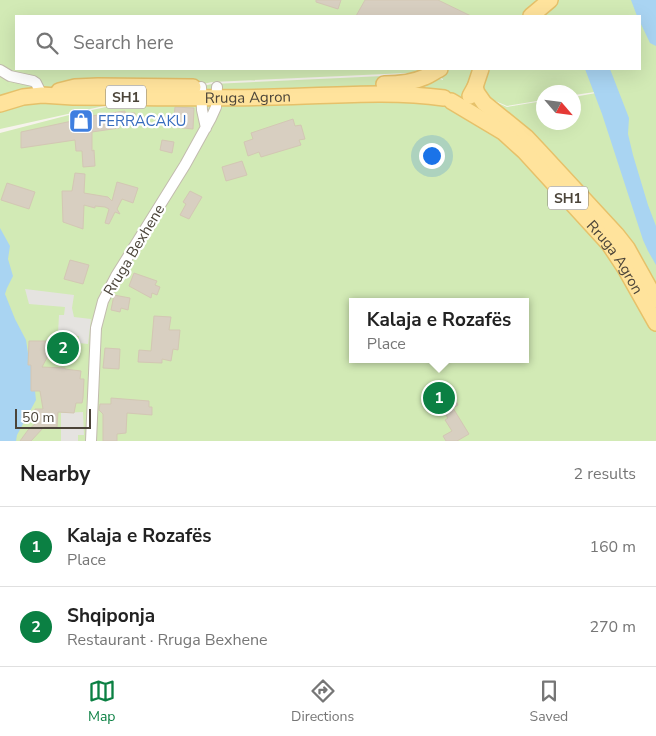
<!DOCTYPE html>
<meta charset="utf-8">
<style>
:root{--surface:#fff;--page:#f2f2f2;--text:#222;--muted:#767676;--line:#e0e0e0;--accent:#0b8043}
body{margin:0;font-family:"Nunito Sans",sans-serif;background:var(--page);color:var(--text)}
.compass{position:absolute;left:536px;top:85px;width:45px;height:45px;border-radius:50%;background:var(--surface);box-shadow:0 5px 20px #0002;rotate:118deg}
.scale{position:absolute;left:15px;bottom:12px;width:76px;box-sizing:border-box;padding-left:5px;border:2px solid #4b4439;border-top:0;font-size:14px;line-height:18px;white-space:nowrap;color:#4b4439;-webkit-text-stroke:4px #fff;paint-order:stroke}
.you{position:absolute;left:431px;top:155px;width:18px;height:18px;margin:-12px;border:4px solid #fff;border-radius:50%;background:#1a73e8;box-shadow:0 0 0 8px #1a73e833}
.badge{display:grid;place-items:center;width:32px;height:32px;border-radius:50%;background:var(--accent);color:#fff;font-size:16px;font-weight:700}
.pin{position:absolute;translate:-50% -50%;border:2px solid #fff;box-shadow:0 1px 5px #0006}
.popup{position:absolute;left:349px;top:298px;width:180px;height:65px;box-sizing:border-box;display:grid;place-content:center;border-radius:0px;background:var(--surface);filter:drop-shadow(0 1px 4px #0005);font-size:16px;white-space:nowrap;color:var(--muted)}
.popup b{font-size:19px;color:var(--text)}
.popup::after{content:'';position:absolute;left:50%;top:100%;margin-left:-10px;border:10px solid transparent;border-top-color:var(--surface)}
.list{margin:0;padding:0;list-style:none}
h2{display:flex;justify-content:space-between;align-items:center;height:65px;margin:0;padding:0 20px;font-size:21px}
h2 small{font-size:16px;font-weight:400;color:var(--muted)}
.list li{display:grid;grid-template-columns:32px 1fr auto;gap:15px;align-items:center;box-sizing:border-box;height:80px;padding:0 20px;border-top:1px solid var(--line)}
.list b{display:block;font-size:19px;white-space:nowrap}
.list p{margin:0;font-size:16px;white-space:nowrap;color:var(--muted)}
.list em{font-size:16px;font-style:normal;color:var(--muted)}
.icon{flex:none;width:28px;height:28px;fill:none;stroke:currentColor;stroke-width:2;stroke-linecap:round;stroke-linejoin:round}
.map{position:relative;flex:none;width:656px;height:441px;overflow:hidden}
.search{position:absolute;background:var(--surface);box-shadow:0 5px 20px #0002;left:15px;right:15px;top:15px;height:55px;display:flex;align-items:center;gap:12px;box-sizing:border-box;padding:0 18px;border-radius:0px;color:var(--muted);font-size:19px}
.sheet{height:225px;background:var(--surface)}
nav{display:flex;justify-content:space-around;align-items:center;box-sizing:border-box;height:70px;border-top:1px solid var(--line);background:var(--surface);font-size:14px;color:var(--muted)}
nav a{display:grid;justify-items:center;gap:2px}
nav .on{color:var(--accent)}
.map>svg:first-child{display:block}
</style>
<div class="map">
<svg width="656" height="441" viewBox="0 0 656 441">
<rect width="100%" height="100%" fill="#f6f3ec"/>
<path fill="#d2eab5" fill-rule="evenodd" d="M0,0H656V441H0V133L69,115L212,84L426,74L443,80V79L429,72L212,82L0,129ZM16,16H640V69H16ZM464,88H465L507,106L543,100L544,92H574V95L595,92L596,93L574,97V122H544L543,101L507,107ZM353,302H525V359H353Z"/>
<path fill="#e5e3e0" d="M25,289L74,295L72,308L74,317L91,319L88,344L79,343V336L58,334L59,315H64L65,307L29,304Z
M83,412L84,435H78V441H61V413Z"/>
<path fill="#a9d4f2" d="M631,0H656V46L650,43L640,22V16H637Z
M585,69H610L629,118L628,134L633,155L648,205L656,226V265L648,251L643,240L602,114Z
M0,228L10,246L8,259L13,276L7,288L5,294L15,319L26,340L28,353V365H31V391H35L36,400L17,435L16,441H0Z"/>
<path fill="#d8cfc1" stroke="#d3c7b4" d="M316,0H341L338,9L316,2Z
M365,0H438L471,16H356Z
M175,107L194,108L193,129L173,127Z
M125,111V113H135V122H118L119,128L92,132V151L94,150L95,166L83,167L82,151H76L75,140L21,148V132L72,121V119Z
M293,119L295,126L301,125L305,139L299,140L301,145L261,157L259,152L248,156L244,142L253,139L251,133Z
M162,140L174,142L172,153L160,150Z
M242,161L247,175L226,181L222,167Z
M75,173L85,174L84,193L108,197L112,201L117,182L138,188L133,203L122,199L117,209L120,214L115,212L109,224L105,223L109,209L105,207L95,206V208L84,205L83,229L63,222L62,191H72Z
M7,183L35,192L29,209L1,200Z
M190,191L202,197L189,219L180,215L186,204L183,202Z
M70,260L89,265L83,284L64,279Z
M134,273L157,281L155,285L160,287L157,295L152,293L151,298L129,286Z
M114,295L130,298L128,310L121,308L120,312L111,310Z
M154,316L171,317L169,330H180L178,350L173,349L171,361L162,359V363L138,362L139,350L151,351Z
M29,341H50V352L42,367L65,368V369L81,371L80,379H84L83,398L82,403H76L74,413L58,412L57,427H44L31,441H20L28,430L35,424V409H43L40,391H31V365H28Z
M105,348L120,349L119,369L103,368Z
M453,395L458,405L453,408L469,434L457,441H446L443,436L452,431L445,420L448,418L439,404Z
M111,398L149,401V407H152V415L127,413L126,433L117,434V441H103V414L99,410L100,404H111Z"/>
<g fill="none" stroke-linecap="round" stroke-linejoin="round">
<defs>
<path id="minor" d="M0,70L10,76L33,81L36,83L42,95
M201,87L202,110L206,128
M91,441L96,328L103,301L116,276L185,165L211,118L216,107L217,87"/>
<g id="primary">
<path d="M531,16L550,0"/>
<path d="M384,84C398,84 412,83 425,77C430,75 435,71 440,69"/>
<path d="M475,87L477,93L484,103L526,137L541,153L616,234L627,248L656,300"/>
<path d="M59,91L75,87L98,86L193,87"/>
<path d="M470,96L475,87L481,69"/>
<path id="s1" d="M451,101L503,132L524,151L609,244L625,268L656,323"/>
<path id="s2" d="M0,104L23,97L42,95L73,97C140,97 207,99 274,97C331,96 387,90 444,98"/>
</g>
</defs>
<use href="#minor" stroke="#c2bbae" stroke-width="12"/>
<use href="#primary" stroke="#e6c16a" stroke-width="18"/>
<use href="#minor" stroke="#fff" stroke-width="10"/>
<use href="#primary" stroke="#ffe39c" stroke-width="15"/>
</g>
<defs>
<symbol id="shop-square" viewBox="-11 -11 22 22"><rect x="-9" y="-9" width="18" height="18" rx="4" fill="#3f7fe0" stroke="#fff"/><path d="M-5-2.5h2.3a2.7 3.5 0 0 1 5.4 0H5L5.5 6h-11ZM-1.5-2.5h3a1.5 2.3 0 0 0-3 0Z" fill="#fff"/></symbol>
</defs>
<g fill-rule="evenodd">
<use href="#shop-square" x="67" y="107" width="28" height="28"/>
</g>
<g text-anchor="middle" stroke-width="4.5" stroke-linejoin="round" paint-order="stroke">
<g fill="#fff" stroke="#817c74" stroke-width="1">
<rect x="106" y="85.5" width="40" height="23" rx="4"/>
<rect x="548" y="186.5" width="40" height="23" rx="4"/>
</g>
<g font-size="14" font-weight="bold" fill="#4b4439">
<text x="126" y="102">SH1</text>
<text x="568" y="203">SH1</text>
</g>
<g font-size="15" fill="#4b4439" stroke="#fff">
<text dy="5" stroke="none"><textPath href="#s2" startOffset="249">Rruga Agron</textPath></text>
<text transform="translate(134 250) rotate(-59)" y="5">Rruga Bexhene</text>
<text dy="5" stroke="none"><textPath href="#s1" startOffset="229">Rruga Agron</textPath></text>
</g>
<g font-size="15" fill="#366cbe" stroke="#fff" text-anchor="start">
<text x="98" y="126">FERRACAKU</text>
</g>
</g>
</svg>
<svg class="compass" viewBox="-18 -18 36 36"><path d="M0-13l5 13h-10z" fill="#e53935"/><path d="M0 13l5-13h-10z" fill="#767676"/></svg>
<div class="scale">50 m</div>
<div class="you"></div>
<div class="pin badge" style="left:439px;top:398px">1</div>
<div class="popup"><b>Kalaja e Rozafës</b>Place</div>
<div class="pin badge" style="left:63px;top:348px">2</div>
<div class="search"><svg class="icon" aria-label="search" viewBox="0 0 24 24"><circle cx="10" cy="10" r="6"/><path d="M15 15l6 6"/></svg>Search here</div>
</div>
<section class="sheet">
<h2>Nearby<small>2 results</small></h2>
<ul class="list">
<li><span class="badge">1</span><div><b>Kalaja e Rozafës</b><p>Place</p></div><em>160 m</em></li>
<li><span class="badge">2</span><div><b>Shqiponja</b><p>Restaurant · Rruga Bexhene</p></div><em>270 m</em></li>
</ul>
</section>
<nav>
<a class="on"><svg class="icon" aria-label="map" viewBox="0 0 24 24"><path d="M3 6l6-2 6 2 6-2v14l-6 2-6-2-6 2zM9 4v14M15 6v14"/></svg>Map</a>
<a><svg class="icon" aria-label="directions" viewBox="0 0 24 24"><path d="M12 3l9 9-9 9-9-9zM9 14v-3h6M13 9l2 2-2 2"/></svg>Directions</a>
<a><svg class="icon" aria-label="saved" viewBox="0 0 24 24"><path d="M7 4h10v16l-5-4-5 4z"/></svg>Saved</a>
</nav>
